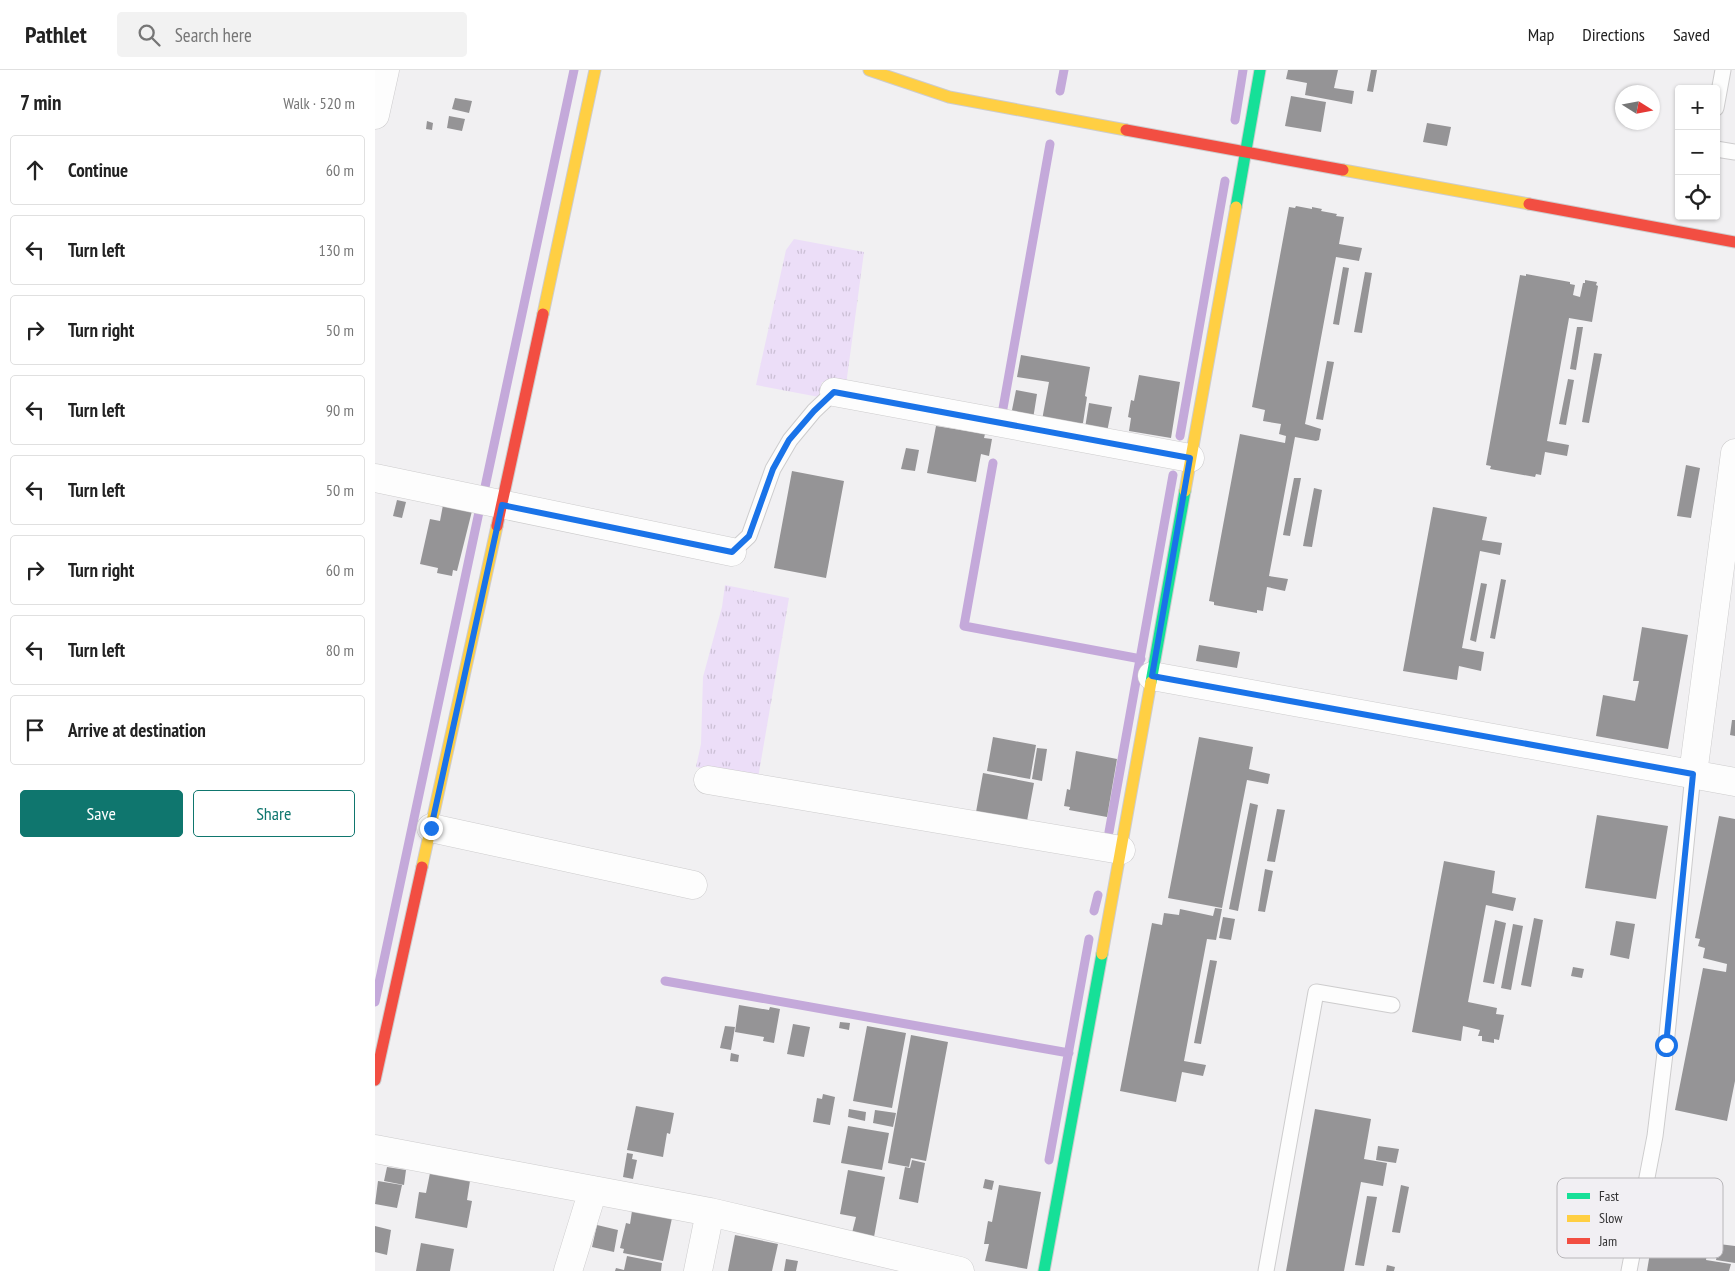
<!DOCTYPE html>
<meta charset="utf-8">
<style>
:root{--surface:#fff;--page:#f2f2f2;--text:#222;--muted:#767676;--line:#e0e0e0;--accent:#0f766e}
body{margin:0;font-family:"PT Sans Narrow",sans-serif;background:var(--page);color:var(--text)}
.controls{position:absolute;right:15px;top:15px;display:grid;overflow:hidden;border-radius:5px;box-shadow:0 1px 4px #0004}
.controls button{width:45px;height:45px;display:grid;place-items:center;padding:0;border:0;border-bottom:1px solid var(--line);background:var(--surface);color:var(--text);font:25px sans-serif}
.compass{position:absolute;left:1240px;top:15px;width:45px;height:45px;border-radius:50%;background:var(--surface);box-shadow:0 1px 4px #0004;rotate:101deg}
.stop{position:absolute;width:15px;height:15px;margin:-11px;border:4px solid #1a73e8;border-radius:50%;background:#fff}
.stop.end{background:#1a73e8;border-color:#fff;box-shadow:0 1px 5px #0008}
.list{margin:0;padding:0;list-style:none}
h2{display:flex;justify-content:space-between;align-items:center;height:65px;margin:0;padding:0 20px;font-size:21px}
h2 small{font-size:16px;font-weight:400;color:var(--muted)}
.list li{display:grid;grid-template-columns:32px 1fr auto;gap:15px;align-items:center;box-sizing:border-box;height:70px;margin:0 10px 10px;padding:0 10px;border:1px solid var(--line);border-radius:5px}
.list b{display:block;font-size:19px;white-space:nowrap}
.list em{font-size:16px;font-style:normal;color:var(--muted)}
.actions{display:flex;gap:10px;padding:15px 20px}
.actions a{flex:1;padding:11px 0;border:1px solid var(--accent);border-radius:5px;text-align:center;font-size:18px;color:var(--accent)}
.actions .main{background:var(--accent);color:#fff}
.icon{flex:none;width:28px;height:28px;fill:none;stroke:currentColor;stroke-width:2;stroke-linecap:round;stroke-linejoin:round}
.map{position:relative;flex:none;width:1360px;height:1201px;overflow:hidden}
header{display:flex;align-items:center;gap:30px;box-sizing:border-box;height:70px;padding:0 25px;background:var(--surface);border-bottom:1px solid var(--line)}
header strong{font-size:24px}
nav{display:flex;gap:28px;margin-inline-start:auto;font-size:18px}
.search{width:350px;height:45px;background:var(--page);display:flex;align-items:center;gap:12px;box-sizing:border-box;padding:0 18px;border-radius:5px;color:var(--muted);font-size:19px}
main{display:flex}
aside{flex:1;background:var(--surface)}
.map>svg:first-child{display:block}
</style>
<header>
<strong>Pathlet</strong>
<div class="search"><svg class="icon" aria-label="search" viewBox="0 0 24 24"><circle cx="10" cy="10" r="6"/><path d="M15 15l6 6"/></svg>Search here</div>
<nav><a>Map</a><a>Directions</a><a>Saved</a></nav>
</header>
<main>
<aside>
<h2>7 min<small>Walk · 520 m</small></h2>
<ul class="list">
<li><svg class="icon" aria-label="ahead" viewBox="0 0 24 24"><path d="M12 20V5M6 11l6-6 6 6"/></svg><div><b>Continue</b></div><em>60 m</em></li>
<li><svg class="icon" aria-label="left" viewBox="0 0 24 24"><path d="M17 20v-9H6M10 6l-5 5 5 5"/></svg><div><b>Turn left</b></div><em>130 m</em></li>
<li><svg class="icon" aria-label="right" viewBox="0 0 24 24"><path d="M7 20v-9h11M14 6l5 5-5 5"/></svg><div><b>Turn right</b></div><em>50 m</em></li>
<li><svg class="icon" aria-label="left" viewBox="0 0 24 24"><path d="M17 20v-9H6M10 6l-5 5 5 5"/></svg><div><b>Turn left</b></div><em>90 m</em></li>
<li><svg class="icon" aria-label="left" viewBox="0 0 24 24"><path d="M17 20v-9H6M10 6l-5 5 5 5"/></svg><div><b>Turn left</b></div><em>50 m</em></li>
<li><svg class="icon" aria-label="right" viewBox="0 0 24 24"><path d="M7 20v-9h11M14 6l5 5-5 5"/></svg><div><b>Turn right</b></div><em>60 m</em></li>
<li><svg class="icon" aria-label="left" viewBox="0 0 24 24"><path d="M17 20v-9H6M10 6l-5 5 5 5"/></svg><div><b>Turn left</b></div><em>80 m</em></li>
<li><svg class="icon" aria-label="arrive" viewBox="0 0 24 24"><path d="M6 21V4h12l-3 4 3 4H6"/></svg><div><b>Arrive at destination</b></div></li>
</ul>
<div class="actions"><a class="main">Save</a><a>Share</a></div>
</aside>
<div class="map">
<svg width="1360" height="1201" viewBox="0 0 1360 1201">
<defs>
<pattern id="grass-tufts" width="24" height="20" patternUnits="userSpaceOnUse" patternTransform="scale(1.25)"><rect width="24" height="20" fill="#ecdef8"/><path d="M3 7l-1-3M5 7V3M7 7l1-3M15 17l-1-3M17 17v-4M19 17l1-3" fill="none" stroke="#cbbfd5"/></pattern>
</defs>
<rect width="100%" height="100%" fill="#f1f0f2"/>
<path fill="url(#grass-tufts)" d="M419,169L489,182L471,315L447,312L444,327L381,315L411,180Z
M350,515L414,528L383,708L321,697L326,674L328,607L347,537Z"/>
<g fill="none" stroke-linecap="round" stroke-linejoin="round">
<path stroke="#c4a9da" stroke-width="9" d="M685,21L689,0
M860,50L868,0
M627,344L675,74
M805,366L850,111
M618,393L589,556L766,589
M110,417L199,0
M734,762L798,405
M719,841L723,825
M290,911L694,983
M0,932L104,442
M674,1090L714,869"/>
</g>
<path fill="#959496" d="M913,0H963L959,18L979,21L977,34L930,25L932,13L911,9Z
M996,0H1002L998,22L992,21Z
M916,26L951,32L946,62L910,56Z
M80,28L97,31L94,43L77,39Z
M74,46L90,49L87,61L72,58Z
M52,51L58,53L57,60L51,59Z
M1052,53L1076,57L1072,76L1048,72Z
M921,136L937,139V137L947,139L946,141L962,144L961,146L969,147L964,174L987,178L984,191L961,187L930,354L946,359L944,370L941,371L920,367L894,506L913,509L910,521L892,517L888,541L882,540V543L839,535V532L834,531L865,364L910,373L911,366L904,364L906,354L888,351L890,340L877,337L914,137L920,138Z
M968,197L974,198L964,255L958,254Z
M990,202L997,203L987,263L979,262Z
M1151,204L1195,212V214L1200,215L1198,225L1205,227L1208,213H1210V210L1222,212L1221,215L1223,216L1217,252L1194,248L1172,371L1194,375L1192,386L1170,382L1166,405L1161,404L1160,407L1115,399L1116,396L1111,395L1145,205L1151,206Z
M1202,257H1208L1201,300L1195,299Z
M1219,283L1227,284L1214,353L1207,352Z
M646,285L715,297L710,326L712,327L708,353H705L704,357L667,350L674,312L642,307Z
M952,291L959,292L948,350L941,349Z
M764,305L805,312L796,368L754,361L756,348L753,347L756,330L759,331Z
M1193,309L1199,310L1191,355L1184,354Z
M641,320L662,324L658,349L636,345Z
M714,333L737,337L732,362L710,358Z
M561,356L610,364L609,368L617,369L614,386L606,384L601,412L552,403Z
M531,378L544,380L540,401L526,399Z
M1311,395L1325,398L1316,448L1302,446Z
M417,401L469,411L451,508L399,498Z
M919,408H926L915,466L908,465Z
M939,418L947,420L937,477L928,476Z
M22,430L31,432L27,448L18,446Z
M68,435L97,441L82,501L78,500L77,506L62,503L63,498L45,494L55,449L65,451Z
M1058,437L1112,447L1107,470L1127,473L1125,485L1105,481L1087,578L1109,582L1106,601L1084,596L1082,610L1028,601Z
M1126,509L1131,510L1120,569L1115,568Z
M1106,513L1112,514L1101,572L1095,570Z
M1267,557L1313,565L1293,679L1221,666L1228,625L1260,631L1264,611H1258Z
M824,575L865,582L862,598L821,591Z
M1357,650H1360V666L1355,665Z
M618,667L661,675L655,709L612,701Z
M824,667L878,677L874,699L895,704L893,714L872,710L847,838L793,828Z
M662,678L672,679L667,711L657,709Z
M701,681L742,689L732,747L694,740L695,737L689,736L692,719L695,720Z
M608,703L659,713L652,751L601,742Z
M875,733L883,735L863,841L854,839Z
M902,739L910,740L900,792L892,791Z
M1222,745L1293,756L1281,829L1210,818Z
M1344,746L1360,749V1011L1352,1051L1300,1040L1328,898L1351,902L1352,894L1328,888L1330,878L1323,876L1325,869L1320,868Z
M1069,791L1120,801L1117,823L1141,828L1138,841L1111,835L1093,932L1122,938L1121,944L1129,945L1124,970L1119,969V973L1107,971V966H1103L1105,960L1088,956L1086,971L1037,962Z
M890,799L898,801L890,842L883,841Z
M840,838L847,839L841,870L832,869L809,991L831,995L828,1006L807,1002L801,1032L745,1021L777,853L787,855L789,843L804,845L805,839L838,846Z
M848,847L860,849L856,870L844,868Z
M1159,848L1168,850L1156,917L1146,915Z
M1120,850L1131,853L1119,914L1108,912Z
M1241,851L1260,854L1254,889L1235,885Z
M1138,854L1148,856L1136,920L1126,918Z
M835,890L842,891L826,974L819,973Z
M1198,897L1209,899L1207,908L1196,906Z
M364,935L394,940L395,937L405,939L399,973L388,971L389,967L360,962Z
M465,952L475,953L474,960L464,958Z
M418,954L435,957L429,987L412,984Z
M350,956L360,957L356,980L345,978Z
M492,956L531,963L517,1038L478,1031Z
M536,965L573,972L551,1091L536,1088L534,1097L513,1093Z
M356,983L364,985L363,992L355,991Z
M448,1024L460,1027L455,1055L438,1052L442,1028L447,1029Z
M261,1036L299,1043L295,1064L292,1063L288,1087L252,1080Z
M474,1039L491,1042L490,1051L473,1047Z
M940,1039L996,1049L989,1089L1012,1093L1008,1116L986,1112L969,1201H911Z
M500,1040L521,1043L518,1057L498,1053Z
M473,1056L514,1063L507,1100L466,1093Z
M1003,1076L1024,1079L1021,1093L1001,1090Z
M252,1083L258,1084L257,1089L262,1090L258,1109L248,1107Z
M537,1090L550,1093L543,1133L524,1129L530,1097L535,1098Z
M12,1097L31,1100L29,1115L9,1111Z
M473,1100L510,1107L499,1167L477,1163L481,1147L465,1144Z
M55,1103L95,1111L92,1130L97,1131L92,1158L40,1148L44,1122L51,1123Z
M610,1109L619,1111L617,1120L608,1118Z
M3,1111L27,1115L22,1138L0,1134Z
M624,1115L666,1122L652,1199L610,1191L614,1174H609L613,1151L617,1152Z
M1026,1115L1034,1117L1025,1163L1017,1162Z
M1286,1116L1342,1126L1331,1190L1356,1194L1354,1201H1272Z
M992,1126L1002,1127L989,1196L980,1195Z
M257,1141L297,1148L288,1191L248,1183L249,1179L245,1178L251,1153L255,1154Z
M222,1155L243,1160L239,1182L217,1177Z
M0,1156L16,1160L12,1185L0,1182Z
M360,1165L403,1174L397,1201H353Z
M46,1173L79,1179L75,1201H41Z
M1344,1174L1360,1176V1193L1341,1190Z
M252,1186L287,1193L286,1201H240L241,1198L249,1200Z
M411,1189L423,1191L421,1201H409Z
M1012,1195L1020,1197L1019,1201H1011Z"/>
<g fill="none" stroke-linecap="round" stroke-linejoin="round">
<defs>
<path id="lane" d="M1341,38L1348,0
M1341,79L1360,82
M357,482L374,466L398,399L415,370L439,341L459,322
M891,1201L941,922L1017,935
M1254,1201L1280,1066L1291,975L1318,704"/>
<path id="street" d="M0,45L10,0
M459,322L815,388
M0,408L357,482
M777,606L1360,712
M1318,704L1360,383
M333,710L746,780
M56,758L318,815
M0,1079L335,1142L585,1201
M193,1201L218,1120
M323,1201L335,1142"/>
<path id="fast" d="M861,137L885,0
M776,612L810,421
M669,1201L727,884"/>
<path id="slow" d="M494,0L574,27L751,60
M968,100L1154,134
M168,244L220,0
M810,421L861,137
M47,797L122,456
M727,884L776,612"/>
<path id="jam" d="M751,60L968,100
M1154,134L1360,172
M122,456L168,244
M0,1010L47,797"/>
</defs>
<use href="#lane" stroke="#cdcccd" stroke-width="17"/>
<use href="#street" stroke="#cdcccd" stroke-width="29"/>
<use href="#fast" stroke="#cdcccd" stroke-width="13"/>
<use href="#slow" stroke="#cdcccd" stroke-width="13"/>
<use href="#jam" stroke="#cdcccd" stroke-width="13"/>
<use href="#lane" stroke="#fdfdfd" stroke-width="15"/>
<use href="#street" stroke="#fdfdfd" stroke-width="28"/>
<use href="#fast" stroke="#16e098" stroke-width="11"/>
<use href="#slow" stroke="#ffcf43" stroke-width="11"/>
<use href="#jam" stroke="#f24e42" stroke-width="11"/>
</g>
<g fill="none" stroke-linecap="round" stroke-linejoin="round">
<path stroke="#1a73e8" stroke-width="6" d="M56,758L127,435L357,482L374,466L398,399L414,370L439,341L459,322L815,388L777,606L1318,704L1291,975"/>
</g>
<rect x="1182" y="1108" width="166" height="80" rx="8" fill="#f1eff3" stroke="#b8b6b9" stroke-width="1"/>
<rect x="1192" y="1123" width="23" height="6" fill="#16e098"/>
<rect x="1192" y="1145" width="23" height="7" fill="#ffcf43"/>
<rect x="1192" y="1168" width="23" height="6" fill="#f24e42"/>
<g font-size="14" fill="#323132">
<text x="1224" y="1131">Fast</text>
<text x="1224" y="1153">Slow</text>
<text x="1224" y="1176">Jam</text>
</g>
</svg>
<div class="controls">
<button>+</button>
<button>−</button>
<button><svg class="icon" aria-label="locate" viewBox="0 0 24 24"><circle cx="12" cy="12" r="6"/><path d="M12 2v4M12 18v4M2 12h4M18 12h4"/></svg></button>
</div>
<svg class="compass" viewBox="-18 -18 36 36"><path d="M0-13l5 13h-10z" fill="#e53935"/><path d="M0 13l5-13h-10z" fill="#767676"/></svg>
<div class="stop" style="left:1291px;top:975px"></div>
<div class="stop end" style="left:56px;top:758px"></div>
</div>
</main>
